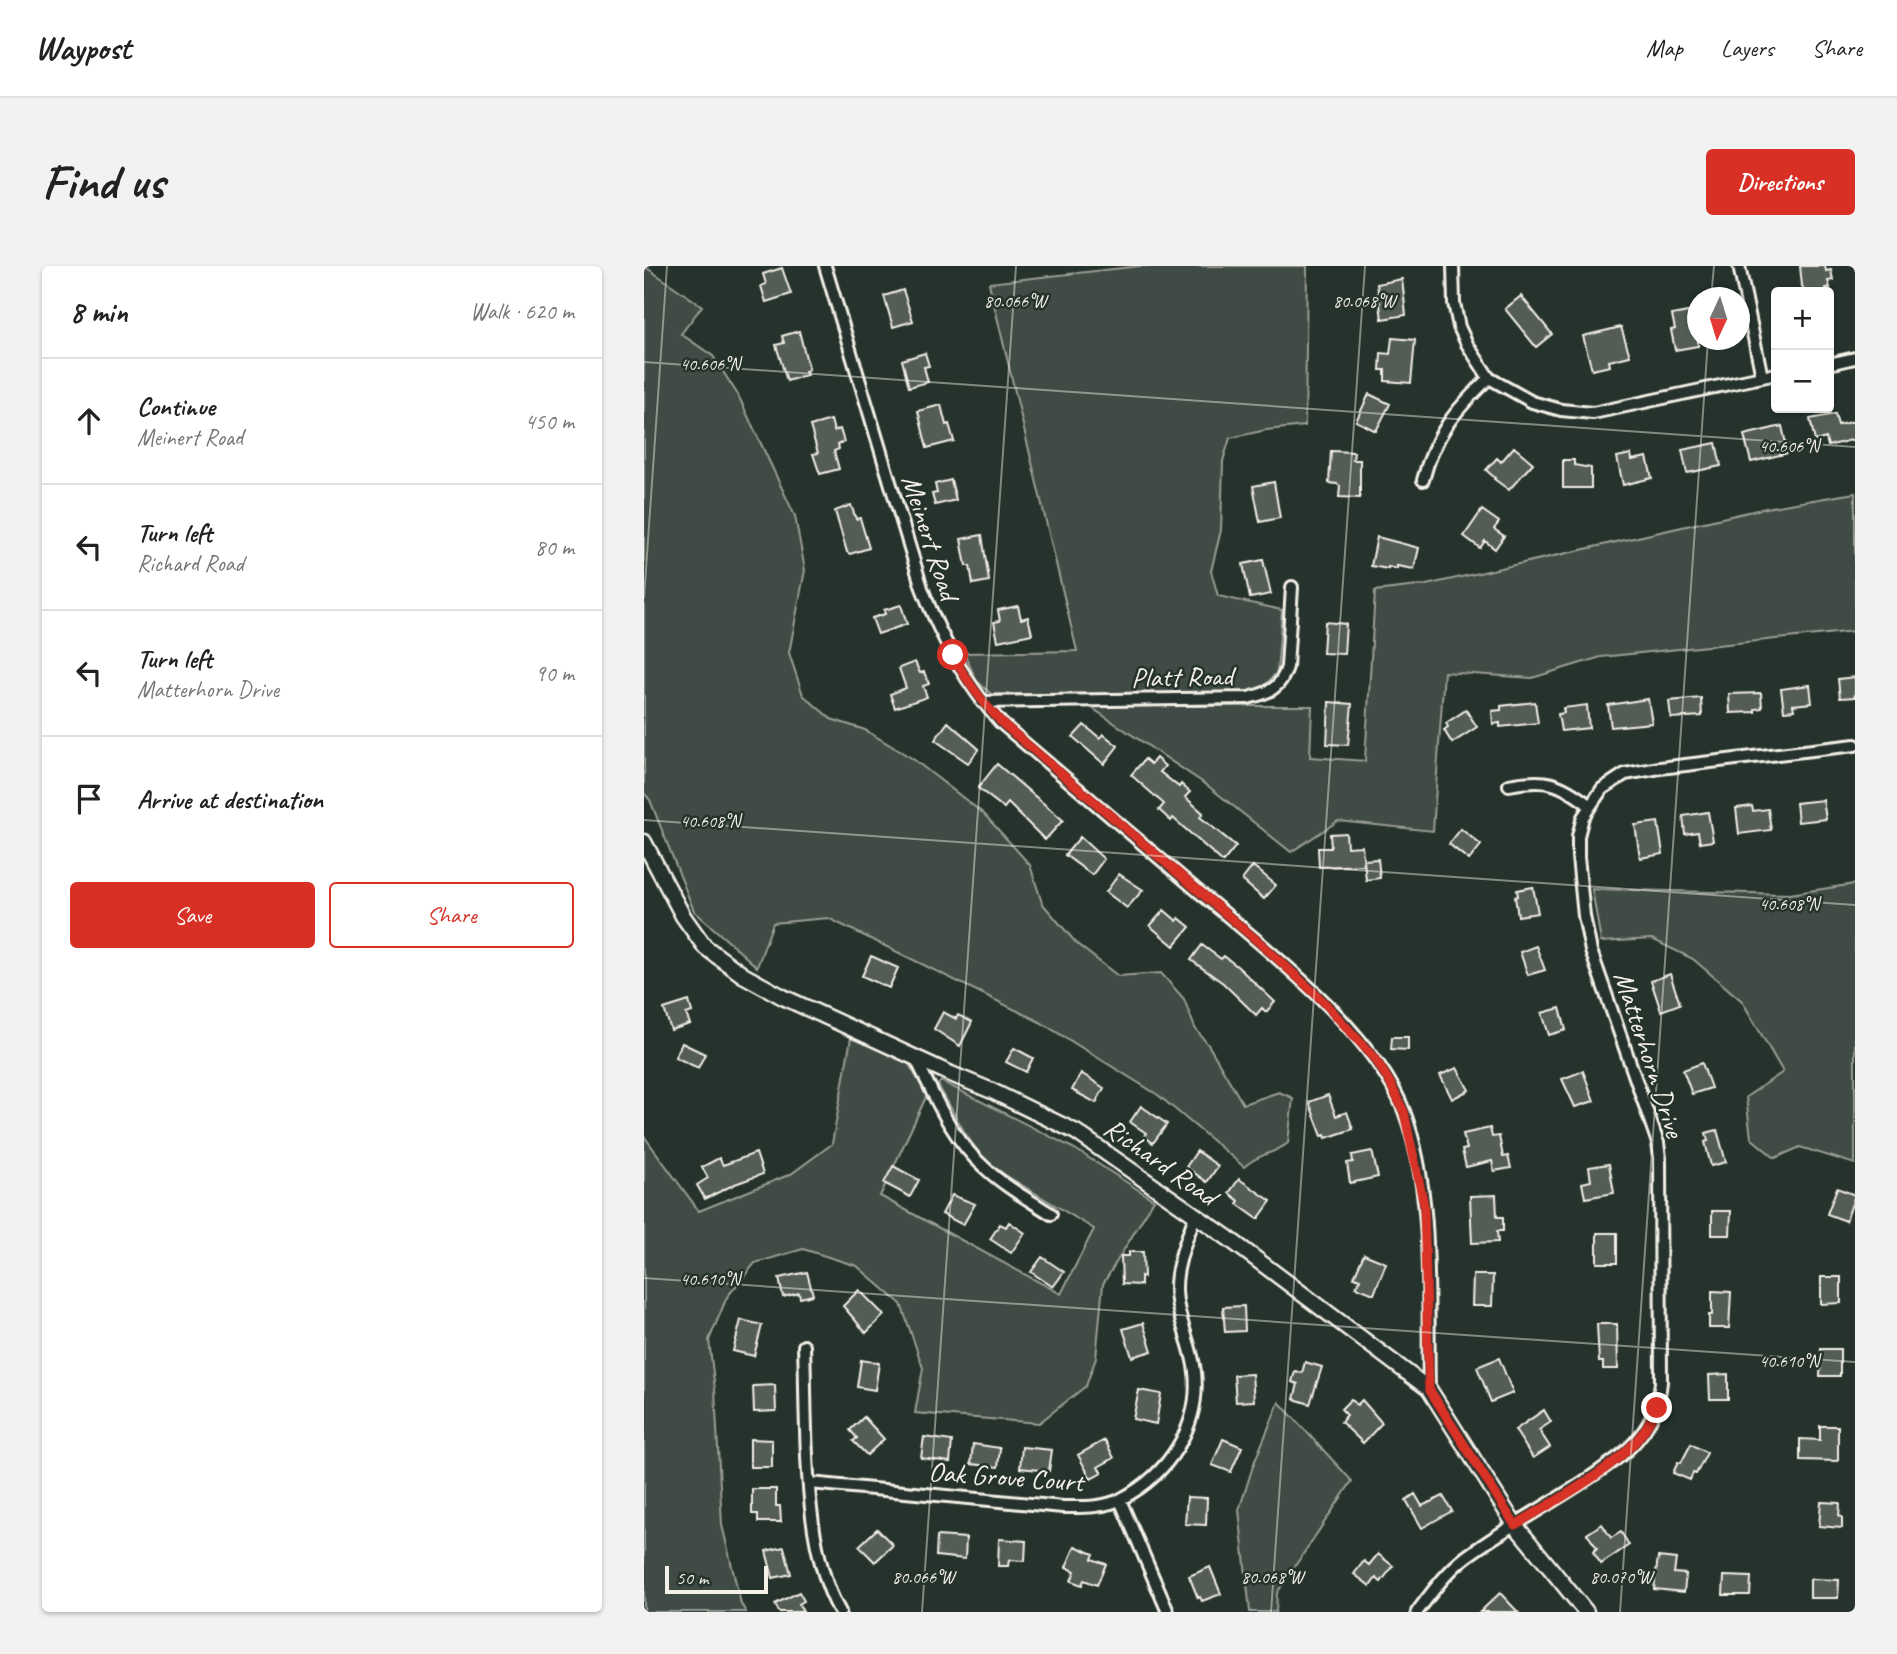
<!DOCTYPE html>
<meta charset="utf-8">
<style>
:root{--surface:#fff;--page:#f2f2f2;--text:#222;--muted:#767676;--line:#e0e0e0;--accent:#d93025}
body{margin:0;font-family:Caveat,sans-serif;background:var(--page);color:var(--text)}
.controls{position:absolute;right:21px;top:21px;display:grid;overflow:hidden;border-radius:7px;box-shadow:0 2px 5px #0004}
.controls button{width:63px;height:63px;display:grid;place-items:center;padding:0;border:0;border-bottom:2px solid var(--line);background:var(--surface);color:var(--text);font:35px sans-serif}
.compass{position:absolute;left:1043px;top:21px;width:63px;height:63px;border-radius:50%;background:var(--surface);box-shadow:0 2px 5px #0004;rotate:184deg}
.scale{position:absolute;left:21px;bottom:18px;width:103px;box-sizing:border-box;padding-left:7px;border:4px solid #f4f1e8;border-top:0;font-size:19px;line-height:24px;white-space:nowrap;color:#f4f1e8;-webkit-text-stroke:5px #26332d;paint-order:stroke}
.stop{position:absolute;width:21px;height:21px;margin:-16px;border:5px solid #d93025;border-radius:50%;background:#fff}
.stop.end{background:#d93025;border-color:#fff;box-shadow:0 2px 7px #0008}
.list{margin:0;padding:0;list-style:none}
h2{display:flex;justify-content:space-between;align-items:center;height:91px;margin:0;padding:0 28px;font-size:30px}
h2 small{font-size:23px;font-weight:400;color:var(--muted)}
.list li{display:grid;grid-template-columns:46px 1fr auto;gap:21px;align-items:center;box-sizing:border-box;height:126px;padding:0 28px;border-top:2px solid var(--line)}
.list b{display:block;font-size:26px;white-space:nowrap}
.list p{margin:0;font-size:23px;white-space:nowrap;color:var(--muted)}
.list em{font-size:23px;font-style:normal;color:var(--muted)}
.actions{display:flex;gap:14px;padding:21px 28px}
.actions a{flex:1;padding:16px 0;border:2px solid var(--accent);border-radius:7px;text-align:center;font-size:24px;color:var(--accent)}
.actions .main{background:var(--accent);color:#fff}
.icon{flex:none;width:38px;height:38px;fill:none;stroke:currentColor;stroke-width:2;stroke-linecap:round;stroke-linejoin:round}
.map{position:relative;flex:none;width:1211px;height:1346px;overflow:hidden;border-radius:7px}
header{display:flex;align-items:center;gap:42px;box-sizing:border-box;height:98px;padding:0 35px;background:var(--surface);border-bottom:2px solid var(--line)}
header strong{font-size:33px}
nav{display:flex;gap:38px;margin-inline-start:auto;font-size:24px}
.intro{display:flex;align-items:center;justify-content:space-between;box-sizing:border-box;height:168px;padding:0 42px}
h1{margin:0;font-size:49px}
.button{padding:18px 32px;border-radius:7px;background:var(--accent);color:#fff;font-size:24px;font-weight:700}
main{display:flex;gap:42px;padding:0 42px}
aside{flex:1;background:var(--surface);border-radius:7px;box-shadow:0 2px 5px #0004}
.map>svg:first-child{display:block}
</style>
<header>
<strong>Waypost</strong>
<nav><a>Map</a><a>Layers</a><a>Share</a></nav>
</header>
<div class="intro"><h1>Find us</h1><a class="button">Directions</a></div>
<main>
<aside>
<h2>8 min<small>Walk · 620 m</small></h2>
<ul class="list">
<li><svg class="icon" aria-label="ahead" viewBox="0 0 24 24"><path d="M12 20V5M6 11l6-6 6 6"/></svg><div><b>Continue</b><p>Meinert Road</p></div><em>450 m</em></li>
<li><svg class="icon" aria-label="left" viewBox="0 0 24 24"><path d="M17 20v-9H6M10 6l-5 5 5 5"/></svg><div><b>Turn left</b><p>Richard Road</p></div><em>80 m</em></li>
<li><svg class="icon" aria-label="left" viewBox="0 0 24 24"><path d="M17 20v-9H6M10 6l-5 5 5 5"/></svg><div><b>Turn left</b><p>Matterhorn Drive</p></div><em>90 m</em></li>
<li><svg class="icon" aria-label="arrive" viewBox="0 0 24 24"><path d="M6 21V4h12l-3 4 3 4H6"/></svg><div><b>Arrive at destination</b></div></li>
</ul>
<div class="actions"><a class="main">Save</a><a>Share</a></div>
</aside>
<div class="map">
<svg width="1211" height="1346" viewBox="0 0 1211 1346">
<rect width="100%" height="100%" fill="#26332d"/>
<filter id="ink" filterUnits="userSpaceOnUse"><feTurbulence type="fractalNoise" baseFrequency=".0143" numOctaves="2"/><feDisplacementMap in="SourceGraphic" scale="14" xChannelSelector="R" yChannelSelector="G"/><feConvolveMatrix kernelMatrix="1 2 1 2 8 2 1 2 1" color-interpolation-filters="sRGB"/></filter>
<g filter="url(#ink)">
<path fill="#414b45" stroke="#9a9e96" stroke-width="2" d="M0,0L58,40L37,68L69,90L94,129L151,250L161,304L145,387L159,429L187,453L221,464L269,493L340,548L386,599L398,637L433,678L474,710L517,707L540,733L551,762L565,780L599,838L635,826L649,832L644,877C629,889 615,887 600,901L514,829L396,756L184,652L129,657L113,701L50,645L6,534L0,527Z
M496,0H663L661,160L622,164L586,172L579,195L577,264L567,305L574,330L638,344L633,406L619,422L598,430L347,428L332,414L320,387L433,385L345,17Z
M1211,227V365L957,391L888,412L800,406L789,565L694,555L647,586L564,520L445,440H668L666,491L721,495L731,325L782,319L1122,242Z
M1211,618V898L1156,881L1131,892L1107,872L1102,831L1139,806L1098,735L1049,693L1008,673L957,676L948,623L1146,628Z
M207,772L263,795L283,829L236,930L417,1028L450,963L343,898L321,867L294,819L297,815L431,883L510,934L459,1018L452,1092L442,1120L395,1157L271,1147L279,1102L257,1038L213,1000L159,983L111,997L83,1031L65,1074L71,1124L78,1259L97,1338L102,1346H0V870L55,945L147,908L188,878Z
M635,1136L708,1215L633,1327L632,1346H606L595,1244L610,1197Z"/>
<path fill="#525c55" stroke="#f4f1e8" stroke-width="2" d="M1156,0H1181L1182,5L1187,4L1189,14L1184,15L1186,22H1182L1183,26H1161L1158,20Z
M138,2L147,28L122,36L117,20L122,18L119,8Z
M758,13L762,49L738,53L733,18Z
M259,24L269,55L249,61L240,30Z
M877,30L908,68L892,81L861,43Z
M1044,46L1045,49L1054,47V80L1031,84L1027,64L1031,63L1028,49Z
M977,61L986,90L965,95L966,100L948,104L939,70Z
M155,65L165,104L161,105L163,109L143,115L132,79L140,77L138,70Z
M748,72L771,74L767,117L741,115V104H736L737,87L746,88Z
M281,87L285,100L280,101L284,116L265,121L258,94Z
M725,128L746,138L732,165L712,155Z
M297,139L302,159L305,158L310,175L283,182L274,145Z
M1191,148L1194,159L1211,155V173L1184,180L1182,172L1171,175L1166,153Z
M187,154L190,165L196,163L200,176L194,178L195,183L190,185L195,203L176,208L169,188L174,187L166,160Z
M1138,160L1144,187L1107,196L1100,169Z
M1072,177L1077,200L1043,207L1038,184Z
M870,181L889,197L865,224L850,213L851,212L842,204L853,192L857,196Z
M687,185L710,186L709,194H716V232L695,231L696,220L693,218L685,217Z
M987,188L988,194L1003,191L1008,212L979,219L973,191Z
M919,194H930V199L947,202V222H919Z
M307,214L312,234L291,239L288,228L293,227L291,218Z
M630,216L636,252L616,256L609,220Z
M207,239L212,253L216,252L225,282L206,288L203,286L191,245Z
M838,244L855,256L850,263L860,270L851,283L841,275L836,282L820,270Z
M338,269L345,315L329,318L326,300H322L317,273Z
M733,271L775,282L770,303L753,300V303L744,301V303L727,300Z
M619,294L627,328L606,332L599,298Z
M257,339L263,358L234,368L228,352L241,348L240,344Z
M374,340L377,353L384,351L388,368L354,375L350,356L356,355L354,344Z
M681,356L702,358L700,388L679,387Z
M271,396L276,407L280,406L285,418L279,420L283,431L251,442L246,428L262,422L255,402Z
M1211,411V431L1196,432L1194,413Z
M1166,419L1168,437L1149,439L1150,444L1140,445L1137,423Z
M1117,427L1118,442L1111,443V446L1086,447L1085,428Z
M1057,432L1058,450L1027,452L1025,435Z
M1004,433L1008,457L967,461L964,439Z
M685,436L708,438L704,479L683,478Z
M891,436L894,457L856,461V457L849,458L848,445L857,444V440Z
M943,439L945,462L917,465L914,448L920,447L919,442Z
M822,444L833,461L808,477L800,464L804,461L802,457Z
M304,456L335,483L324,497L291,474Z
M440,459L456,472L459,468L474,480L460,498L429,471Z
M512,492L521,500L516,506L535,521L537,518L546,526L541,531L559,547L556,551L592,580L579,596L529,552L527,555L515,544L520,538L487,509L501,493L507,498Z
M353,498L419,554L401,574L364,537L360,542L334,522Z
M1179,534L1182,553L1154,556L1152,537Z
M1108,540L1109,545L1124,543L1127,564L1095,568L1092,542Z
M1064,546L1069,575L1056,577L1054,566L1041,568L1039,550Z
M1014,556L1019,588L996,592L991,559Z
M817,563L837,579L825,594L805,578Z
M702,567L703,581L718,580L720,599L675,601L674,582H687L686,568Z
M436,571L460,593L448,609L421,589Z
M734,593L736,612L722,614L720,594Z
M609,600L632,619L620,633L598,614Z
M475,608L499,624L483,642L462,626Z
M889,621L894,647L874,650L871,631L874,630L873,624Z
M520,644L533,655L535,652L546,661L530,680L506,660Z
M558,679L577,693L580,690L594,701L631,736L622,746L618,742L612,749L579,717L547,694Z
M892,680L901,704L884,709L876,686Z
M227,690L254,702L245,722L218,710Z
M1026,708L1036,738L1017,745L1007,715Z
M45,735L48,746L42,748L46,758L27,764L20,743Z
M916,742L922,764L905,769L898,747Z
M299,746L312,753L314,749L328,756L316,780L290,763Z
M748,771H764V784L747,783Z
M38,777L61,788L54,802L31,791Z
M370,782L389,792L382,806L362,796Z
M1058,797L1067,822L1048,828L1039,804Z
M813,802L825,824L808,833L796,809Z
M939,805L950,835L931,841L918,813Z
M437,807L460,822L452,837L428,824Z
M684,829L692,850L703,846L709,863L682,872L681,869L678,870L665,836Z
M497,840L523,858L509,877L500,870L502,867L486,856Z
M846,862L848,871L855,870L859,891L864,890L867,902L850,905L848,895L822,901L818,884L823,883L819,868Z
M1073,864L1082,896L1067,900L1061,876L1064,875L1062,867Z
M553,885L574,900L563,916L542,901Z
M728,885L734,911L706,917L703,897L709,896L708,889Z
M112,887L119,908L91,918L61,933L53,919L64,912L58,901L75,892L79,899Z
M965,898L970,927L941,932L938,917L947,915L945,901Z
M249,900L275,914L266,931L240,917Z
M595,913L627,935L614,953L593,938L595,935L585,927Z
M1193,922L1211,929L1202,955L1183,948Z
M308,929L331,938L319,959L298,948Z
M852,929L853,951H859V965H853L854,976L828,977L826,930Z
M1068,945H1087L1086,969H1068Z
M365,956L381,967L367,987L346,973L356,958L362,961Z
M953,967H973V997H953Z
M485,986H499L500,1011L497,1010V1019L478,1018L477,990H485Z
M720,988L742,997L730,1028L712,1021L716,1013L710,1011Z
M398,991L420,1006L409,1021L387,1006Z
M163,1006L169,1029L156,1032L155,1027L139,1031L135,1012Z
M829,1009H849L848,1040H828Z
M1177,1011H1197V1037L1177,1038Z
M215,1024L240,1049L222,1067L199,1040Z
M1068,1025L1087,1026L1085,1062H1065V1049H1068Z
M600,1040L601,1065L581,1066L579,1041Z
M97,1054L118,1059L110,1090L89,1085Z
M499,1057L508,1085L488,1091L479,1063Z
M953,1058H973L974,1103H959V1096H955Z
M1177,1083H1196V1110H1176Z
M855,1092L869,1127L847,1136L833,1101Z
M217,1094L235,1097L231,1124L213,1121Z
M661,1096L678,1101L666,1138L650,1133L654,1118L648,1116L651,1105L658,1107Z
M608,1108L610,1135L592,1136L590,1109Z
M1084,1108V1133H1066L1065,1109Z
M131,1119L132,1145L110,1146L109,1120Z
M495,1124L517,1128L512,1158L489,1153Z
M707,1133L713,1139L718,1134L738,1157L719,1177L697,1156L703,1149L697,1143Z
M900,1144L907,1156L895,1164L906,1181L889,1192L871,1164Z
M220,1151L240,1173L223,1189L209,1175L213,1172L206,1164Z
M1176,1160H1194V1195L1156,1194V1173L1176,1174Z
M280,1171L308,1175L306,1196L277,1192Z
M106,1173L128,1174V1201H106Z
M579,1173L598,1181L587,1206L568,1199Z
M461,1174L470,1192L454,1201L458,1207L447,1213L434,1189Z
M329,1178L356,1182L354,1201L327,1198Z
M1047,1178L1063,1187L1052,1208L1049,1207L1046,1214L1029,1207L1034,1196L1037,1197Z
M378,1181L408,1184L405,1205L376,1202Z
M108,1223H132V1240H136L137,1256H114V1248H108Z
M771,1228L778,1240L799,1230L808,1245L778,1262L762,1234Z
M543,1231L563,1232L562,1259L541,1258Z
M1177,1236L1196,1237L1195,1250L1198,1251V1262L1175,1260Z
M958,1258L967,1272L977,1266L985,1279L957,1298L949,1286L953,1282L943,1268Z
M233,1263L249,1279L231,1296L215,1280Z
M293,1270L322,1272L321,1293L292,1290Z
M355,1273L382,1275L381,1295L365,1294L364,1300H354Z
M431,1280L450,1288L448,1293L462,1298L453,1319L440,1314L438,1319L427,1315L431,1305L422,1301Z
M140,1281L147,1308L129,1312L122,1285Z
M734,1288L749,1300L737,1316L732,1312L726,1320L710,1308L720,1295L725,1299Z
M1014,1291L1032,1293L1030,1307L1042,1308L1040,1326L1010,1323Z
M566,1301L577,1328L558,1335L556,1331L554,1332L545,1310Z
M1080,1310L1107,1311L1106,1329H1079Z
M1166,1313L1195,1314L1194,1332H1166Z
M155,1326L160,1335L155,1338L159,1346H135L131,1338Z
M856,1327L874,1346H836Z"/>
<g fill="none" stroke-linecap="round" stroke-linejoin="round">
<defs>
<path id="minor" d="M181,0L278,322C297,372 321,418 357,457C423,514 489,570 555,626C620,681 729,764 760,845C791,927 783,1036 785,1123
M809,0L810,37L815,61L823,78L845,112L888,136L917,144L949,147L1132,108
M1095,0L1118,111
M1185,98L1211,92
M779,214C791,168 811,144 845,112
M338,436L604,432C625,427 637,422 643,401L648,321
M865,519C902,512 915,516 945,539
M271,791C290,829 307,872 340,901C360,920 384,933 407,948
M160,1080C163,1157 157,1279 196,1346
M166,1217L419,1241C437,1241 461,1242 477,1233C524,1209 557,1160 551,1106C548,1078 532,1051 532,1022C532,997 543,973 551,950
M476,1234L524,1346
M773,1346C788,1326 803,1305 823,1290C864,1260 909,1237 951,1208C967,1197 984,1186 996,1170C1009,1154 1015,1136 1017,1116L1016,892L1014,877L947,685L940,650L934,591V570L939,551L958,523L981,508L1016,502L1211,479"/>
<path id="tertiary" d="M0,576L39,650L61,681L99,709L139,731L307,808L348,825L432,866L584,972L785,1123L871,1259L942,1346"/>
</defs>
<use href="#minor" stroke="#f4f1e8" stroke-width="16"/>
<use href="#tertiary" stroke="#f4f1e8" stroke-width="19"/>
<use href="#minor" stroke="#26332d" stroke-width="10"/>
<use href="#tertiary" stroke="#26332d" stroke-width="14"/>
</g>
</g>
<g fill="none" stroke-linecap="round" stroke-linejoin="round" filter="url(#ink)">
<path stroke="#d93025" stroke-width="9" d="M309,389C322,415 338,436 358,457L624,684L678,734L732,794L746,817L760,846L780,939L785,1123L871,1259C908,1237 971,1203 996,1170C1003,1162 1008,1151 1013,1142"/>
</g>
<path fill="none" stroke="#f4f1e8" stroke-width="2" stroke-opacity="0.45" d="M1067,32L1070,0M0,96L1211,181M0,332L23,0M0,554L1211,639M0,1012L1211,1096M278,1346L372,0M627,1346L721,0M976,1346L1064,74"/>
<g text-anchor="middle" stroke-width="5" stroke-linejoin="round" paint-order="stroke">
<g font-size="28" fill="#f4f1e8" stroke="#26332d">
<text transform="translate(287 271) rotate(72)" y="10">Meinert Road</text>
<text transform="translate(538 410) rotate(-1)" y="10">Platt Road</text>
<text transform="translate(1006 788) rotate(72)" y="10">Matterhorn Drive</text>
<text transform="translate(517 895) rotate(35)" y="10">Richard Road</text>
<text transform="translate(362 1210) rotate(4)" y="10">Oak Grove Court</text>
</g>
</g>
<g font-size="18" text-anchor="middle" fill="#f4f1e8" stroke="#26332d" stroke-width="5" stroke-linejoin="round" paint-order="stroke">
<text x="371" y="41">80.066°W</text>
<text x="720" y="41">80.068°W</text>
<text x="66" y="104">40.606°N</text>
<text x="1145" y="186">40.606°N</text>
<text x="66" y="561">40.608°N</text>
<text x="1145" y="644">40.608°N</text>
<text x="66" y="1019">40.610°N</text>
<text x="1145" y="1101">40.610°N</text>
<text x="279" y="1317">80.066°W</text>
<text x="628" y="1317">80.068°W</text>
<text x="977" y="1317">80.070°W</text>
</g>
</svg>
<div class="controls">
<button>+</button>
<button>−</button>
</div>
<svg class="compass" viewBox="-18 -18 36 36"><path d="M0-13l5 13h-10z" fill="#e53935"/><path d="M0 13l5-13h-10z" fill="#767676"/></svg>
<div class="scale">50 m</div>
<div class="stop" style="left:309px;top:389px"></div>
<div class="stop end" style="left:1013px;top:1142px"></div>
</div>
</main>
